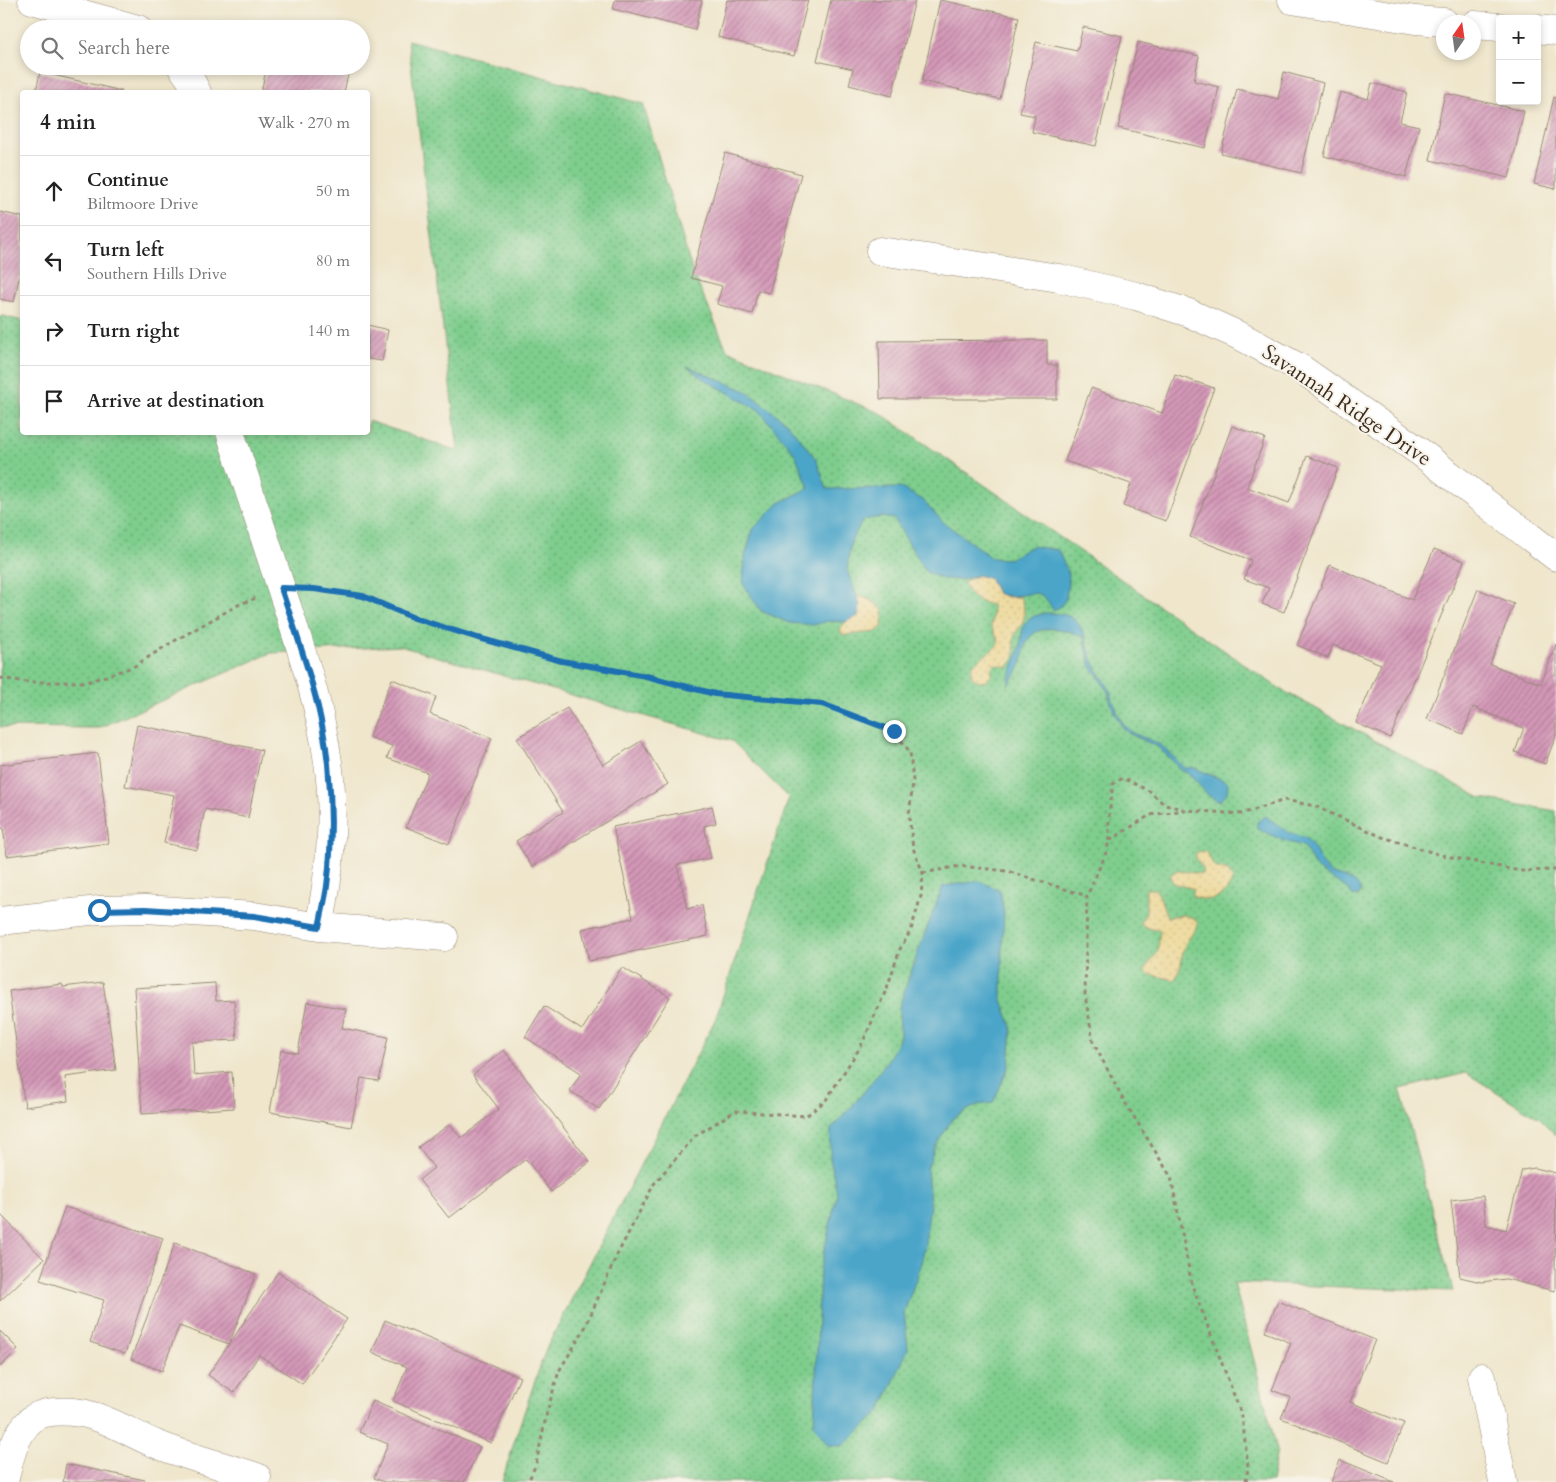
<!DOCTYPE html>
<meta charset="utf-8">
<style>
:root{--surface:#fff;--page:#f2f2f2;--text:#222;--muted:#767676;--line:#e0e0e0}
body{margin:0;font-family:Cardo,serif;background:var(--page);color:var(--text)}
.controls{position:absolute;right:15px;top:15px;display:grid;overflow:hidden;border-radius:5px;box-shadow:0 2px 8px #0003}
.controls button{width:45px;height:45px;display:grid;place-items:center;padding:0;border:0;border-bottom:1px solid var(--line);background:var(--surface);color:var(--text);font:25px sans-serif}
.compass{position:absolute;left:1436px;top:15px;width:45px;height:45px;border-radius:50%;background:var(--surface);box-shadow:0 2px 8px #0003;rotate:13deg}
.stop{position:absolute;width:15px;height:15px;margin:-11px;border:4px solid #1f6fb2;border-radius:50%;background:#fff}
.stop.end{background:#1f6fb2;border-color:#fff;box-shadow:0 1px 5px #0008}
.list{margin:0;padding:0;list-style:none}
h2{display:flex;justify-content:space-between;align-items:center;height:65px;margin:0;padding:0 20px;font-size:21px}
h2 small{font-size:16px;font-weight:400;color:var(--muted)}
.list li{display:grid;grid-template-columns:32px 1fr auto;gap:15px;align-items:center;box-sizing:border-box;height:70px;padding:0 20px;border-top:1px solid var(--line)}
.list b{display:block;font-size:19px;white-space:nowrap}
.list p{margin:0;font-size:16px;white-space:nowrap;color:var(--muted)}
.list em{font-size:16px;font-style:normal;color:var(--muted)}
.icon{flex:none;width:28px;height:28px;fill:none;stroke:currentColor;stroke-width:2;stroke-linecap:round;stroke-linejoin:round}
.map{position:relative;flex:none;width:1556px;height:1482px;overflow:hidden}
.search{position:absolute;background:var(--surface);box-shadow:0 2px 8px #0003;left:20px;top:20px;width:350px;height:55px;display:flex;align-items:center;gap:12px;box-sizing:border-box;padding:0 18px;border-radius:28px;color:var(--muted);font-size:19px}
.panel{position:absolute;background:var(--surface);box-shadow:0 2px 8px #0003;left:20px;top:90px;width:350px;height:345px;border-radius:5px}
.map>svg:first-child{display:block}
</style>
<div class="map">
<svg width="1556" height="1482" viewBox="0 0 1556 1482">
<defs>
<pattern id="grass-dots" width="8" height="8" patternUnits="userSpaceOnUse" patternTransform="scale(1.25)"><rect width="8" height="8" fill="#7fce8e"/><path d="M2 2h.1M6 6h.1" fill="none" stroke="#69a773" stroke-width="1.8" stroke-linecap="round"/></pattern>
<pattern id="sand-dots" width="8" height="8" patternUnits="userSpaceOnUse" patternTransform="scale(1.25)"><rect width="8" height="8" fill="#eeda9e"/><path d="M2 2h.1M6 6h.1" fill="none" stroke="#cdbb88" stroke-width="1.8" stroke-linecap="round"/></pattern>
<pattern id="building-hatch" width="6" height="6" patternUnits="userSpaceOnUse" patternTransform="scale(1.25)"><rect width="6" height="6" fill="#d498b8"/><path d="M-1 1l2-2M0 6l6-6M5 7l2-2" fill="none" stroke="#ad7c95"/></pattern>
</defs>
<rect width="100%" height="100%" fill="#f7f3e8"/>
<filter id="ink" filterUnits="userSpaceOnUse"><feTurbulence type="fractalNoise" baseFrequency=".02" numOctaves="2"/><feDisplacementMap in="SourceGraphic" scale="10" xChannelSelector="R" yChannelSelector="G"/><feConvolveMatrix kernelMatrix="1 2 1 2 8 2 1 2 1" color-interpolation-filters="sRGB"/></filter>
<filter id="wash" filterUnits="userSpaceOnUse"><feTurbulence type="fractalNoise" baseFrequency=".0096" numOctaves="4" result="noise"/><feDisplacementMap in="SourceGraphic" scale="20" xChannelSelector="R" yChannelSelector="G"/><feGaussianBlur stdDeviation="1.12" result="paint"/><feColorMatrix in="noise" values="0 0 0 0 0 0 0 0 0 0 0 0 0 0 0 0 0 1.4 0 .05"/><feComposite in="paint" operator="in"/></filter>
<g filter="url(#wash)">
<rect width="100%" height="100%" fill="#efe6cc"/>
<path fill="url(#grass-dots)" stroke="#5d7c56" d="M408,40L643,104L692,270L727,350L880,413L1280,689L1481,798L1556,811V1135L1539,1118L1466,1073L1400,1089L1453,1291L1234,1283L1277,1450L1271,1482H502L516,1436L546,1349L715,1020L789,798L732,741L400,646L271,653L99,728L0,727V317L3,316L22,321V432H368V421L458,451Z"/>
<path fill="url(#sand-dots)" stroke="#94825e" d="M978,575L990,579L997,593L1007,597H1020C1024,605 1026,616 1022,624C1019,630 1015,631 1014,638C1012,651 1020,654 1007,667L995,664L991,668L992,674L986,682L976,680L971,676L972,666C981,656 992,653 999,642L991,626L993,613L992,605C977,601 968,598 964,582Z
M857,596C868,598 875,602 883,610L882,627L876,632L844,635L840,632C842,622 849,620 858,616L860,605Z
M1205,851L1215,867L1228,871L1233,878C1226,898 1212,904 1192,896L1194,889L1173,883L1170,876L1174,872L1181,871L1202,874L1203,868L1195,858L1197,852Z
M1146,889H1155L1159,895L1167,917L1183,915L1194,918L1198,924C1195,932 1188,938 1185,945C1180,958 1183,969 1174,980L1148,974L1145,969L1158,951L1160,930L1151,929L1140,924L1146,912Z"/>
<path fill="#4ba5c9" stroke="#436874" d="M687,366L746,391L787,423L816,459L827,489L901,488L923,500L943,522L992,558L1009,559L1032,546L1058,550L1069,575L1066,599L1060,607L1053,610C1039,583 1031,597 1009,596C1005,596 1000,594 997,593L990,579L978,575L961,580L943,579L926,572L894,519L881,517L863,520L851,541L847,570L860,605L858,616L845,622L828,621L814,625L789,623L761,611L743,584L745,556L753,529L779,503L809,488L795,454L759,410L702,378Z
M1045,613C1086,612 1081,632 1093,661C1097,672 1106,680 1110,691C1114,702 1118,720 1128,729C1137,737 1152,739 1162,746C1171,753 1177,762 1187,769L1192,767L1223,780L1228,783L1227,793L1220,801L1216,800L1209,796L1189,774L1183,771L1158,747L1128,733L1121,725L1113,710L1108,692L1099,677L1091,667L1084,638C1069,629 1037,621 1027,642C1024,648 1024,655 1022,661C1019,670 1014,678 1008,685C1010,673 1015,663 1019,651C1022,641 1020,630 1027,621C1031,616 1039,615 1045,613Z
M1265,816L1290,833L1307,839L1314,848L1324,867L1332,874L1343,877L1355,882L1361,890L1359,895L1353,897L1349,890L1317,869L1303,846L1284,841L1257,828V822Z
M979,881L1000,890L1004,913L1002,955V1000L1012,1027L1009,1066L993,1103L977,1105L953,1118L935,1147L927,1169L930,1204L924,1251L917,1277L904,1312L908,1349L880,1412L843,1446L828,1445L814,1425L820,1269L837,1194L830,1158L831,1129C853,1106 884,1070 898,1042C903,1031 897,1016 900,1004C913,964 928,925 943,886Z"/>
<g id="blocks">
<path fill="url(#building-hatch)" d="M615,0H702L695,30L613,9Z
M727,0H808L794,56L718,37Z
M831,0H915L892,96L849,85L853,69L817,61Z
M940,0L1019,17L1000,99L922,81Z
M276,24L292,28V29H275Z
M1083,27L1122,36L1096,146L1032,132L1035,116L1020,113L1036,42L1077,51Z
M1138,42L1199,56L1194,81L1219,87L1205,148L1118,128Z
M267,66H350L344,92H261Z
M40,72L122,91L121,92H36Z
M1284,72L1323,83L1301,173L1221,153L1237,89L1278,99Z
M1372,83L1407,92L1400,122L1419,126L1406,177L1324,156L1340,92L1368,99Z
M1445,93L1524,111L1509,178L1430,160Z
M1554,97L1556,98V189L1534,184Z
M725,153L801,174L769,293L758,290L752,314L717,304L722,286L691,278Z
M0,212L22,217V264L14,302L0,299Z
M368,325L388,330L382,361L368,359Z
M1047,340V365H1057V399H880L879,341Z
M1175,375L1214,388L1166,521L1123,506L1131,484L1065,461L1091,388L1162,413Z
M1232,426L1265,438L1247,487L1289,503L1307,456L1338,468L1284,612L1262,604L1269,588L1244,579L1251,560L1190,537Z
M1434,549L1464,561L1390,738L1356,723L1381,664L1333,645L1328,658L1297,645L1330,565L1412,600Z
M1478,589L1514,604L1490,664L1541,684L1556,644V736L1545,764L1515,752L1524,728L1473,707L1463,734L1427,719Z
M392,679L436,697L430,714L492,738L449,844L406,827L428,773L387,758L392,746L369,737Z
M567,708L603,765L641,741L668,784L532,867L516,841L563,812L517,738Z
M137,725L262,750L248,818L205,809L197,850L164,843L174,795L125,786Z
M98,753L109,843L7,856L3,828H0V765Z
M712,806L716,823L704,826L711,858L677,865L687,909L702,905L708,936L589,961L582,929L633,918L613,827Z
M622,967L670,997L599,1109L570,1091L581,1073L525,1037L544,1006L582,1030Z
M103,982L116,1070L65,1077L68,1101L25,1107L9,991L62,984L63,987Z
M215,983L216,1001L234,1000L237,1040L192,1042L194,1075L232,1072L234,1108L142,1114L134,988Z
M307,1002L346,1009L342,1028L388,1037L379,1081L361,1078L351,1127L270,1112L281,1050L298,1053Z
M504,1050L590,1162L551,1192L526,1159L449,1218L419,1180L434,1168L418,1147L450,1124L461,1138L499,1109L473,1075Z
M1535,1168L1556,1173L1555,1291L1506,1279L1481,1282L1460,1277L1451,1200L1483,1196L1486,1225L1506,1230L1522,1170Z
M65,1207L163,1238L125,1354L90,1342L104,1300L40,1280Z
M0,1214L44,1259L0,1301Z
M175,1243L256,1274L229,1344L179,1326L162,1371L131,1359Z
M278,1272L347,1319L302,1384L259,1355L234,1393L208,1375Z
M1278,1301L1375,1340L1350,1402L1404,1423L1388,1462L1281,1418L1290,1397L1272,1390L1291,1343L1265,1332Z
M385,1320L520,1377L491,1443L393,1401L407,1367L372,1352Z
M0,1331L18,1349L0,1367Z
M373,1401L480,1447L464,1482H384L374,1478L388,1444L359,1432Z
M1340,1460L1394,1482H1331Z
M66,1464L145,1480L144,1482H63Z"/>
</g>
</g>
<g filter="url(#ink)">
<use href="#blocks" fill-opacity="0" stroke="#958875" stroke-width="1"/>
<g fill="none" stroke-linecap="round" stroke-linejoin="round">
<defs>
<path id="street" d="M32,0L138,29
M1292,0L1415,20L1444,22
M1474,25L1500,27
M1537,29L1556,31
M181,66L189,77L197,92
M880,251L1059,278L1136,296L1189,313L1242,337L1300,368L1420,452L1556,557
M230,432C248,486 265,540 283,594C301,649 320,704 328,762C336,816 330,873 319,927
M0,921L99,910L145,909L254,916L319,927L444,937
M1482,1377L1503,1482
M4,1482C9,1461 14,1435 31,1420C44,1408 77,1411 93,1416C115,1422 135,1436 156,1444C188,1457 224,1466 257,1477"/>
</defs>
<use href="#street" stroke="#958875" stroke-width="29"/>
<path stroke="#958875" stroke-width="3" stroke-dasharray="4 4" stroke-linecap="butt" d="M310,589L363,596L414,618L478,638L562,661L646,676L715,694L822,704L894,731L910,752L913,781L909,816L913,848L923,873L921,896L911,930L900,949L887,988L861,1046L826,1100L806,1116L735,1111L695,1136L654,1184L616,1257L584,1330L559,1371L547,1412L536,1464L528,1482
M0,678L27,682H87L133,667L169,644L238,605L256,598
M1109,841V815L1113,784L1123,778L1149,791L1165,805L1183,809
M923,873L960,866L1007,871L1087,896
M1246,1482L1248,1467L1242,1416L1192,1285L1171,1177L1123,1099L1093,1042L1085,995L1087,896L1106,853L1109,841L1150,815L1186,810L1241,814L1285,800L1315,806L1382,837L1441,855L1520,871L1556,870"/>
<use href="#street" stroke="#fff" stroke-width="28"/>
</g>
</g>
<g fill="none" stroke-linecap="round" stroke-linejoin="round" filter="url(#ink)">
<path stroke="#1f6fb2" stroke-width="6" d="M99,910L145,909L254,916L319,927C322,913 325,900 327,886C332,846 332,804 328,764C322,704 300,645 281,588L314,589L363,596L414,618L478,638L562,661L646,676L715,694L822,704L894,731"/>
</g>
<g text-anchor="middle" stroke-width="4" stroke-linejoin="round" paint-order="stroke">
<g font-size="21" fill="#3b2a1e" stroke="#f7f3e8">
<text transform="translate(1347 405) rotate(34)" y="7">Savannah Ridge Drive</text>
</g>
</g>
</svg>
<div class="controls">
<button>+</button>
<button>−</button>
</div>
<svg class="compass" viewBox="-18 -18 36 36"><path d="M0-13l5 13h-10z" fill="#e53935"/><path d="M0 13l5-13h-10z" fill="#767676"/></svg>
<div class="stop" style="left:99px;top:910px"></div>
<div class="stop end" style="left:894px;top:731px"></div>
<div class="search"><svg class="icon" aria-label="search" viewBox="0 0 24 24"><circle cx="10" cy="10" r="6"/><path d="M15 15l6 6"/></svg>Search here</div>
<section class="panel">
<h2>4 min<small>Walk · 270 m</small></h2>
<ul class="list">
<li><svg class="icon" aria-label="ahead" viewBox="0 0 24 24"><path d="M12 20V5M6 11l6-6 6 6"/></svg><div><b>Continue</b><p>Biltmoore Drive</p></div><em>50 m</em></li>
<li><svg class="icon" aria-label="left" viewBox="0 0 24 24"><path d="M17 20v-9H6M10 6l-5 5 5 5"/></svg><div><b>Turn left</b><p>Southern Hills Drive</p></div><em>80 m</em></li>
<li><svg class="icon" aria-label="right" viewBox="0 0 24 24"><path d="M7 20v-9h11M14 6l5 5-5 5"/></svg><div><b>Turn right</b></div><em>140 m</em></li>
<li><svg class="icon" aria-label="arrive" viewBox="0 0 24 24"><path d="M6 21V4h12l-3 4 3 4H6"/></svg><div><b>Arrive at destination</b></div></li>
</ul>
</section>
</div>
